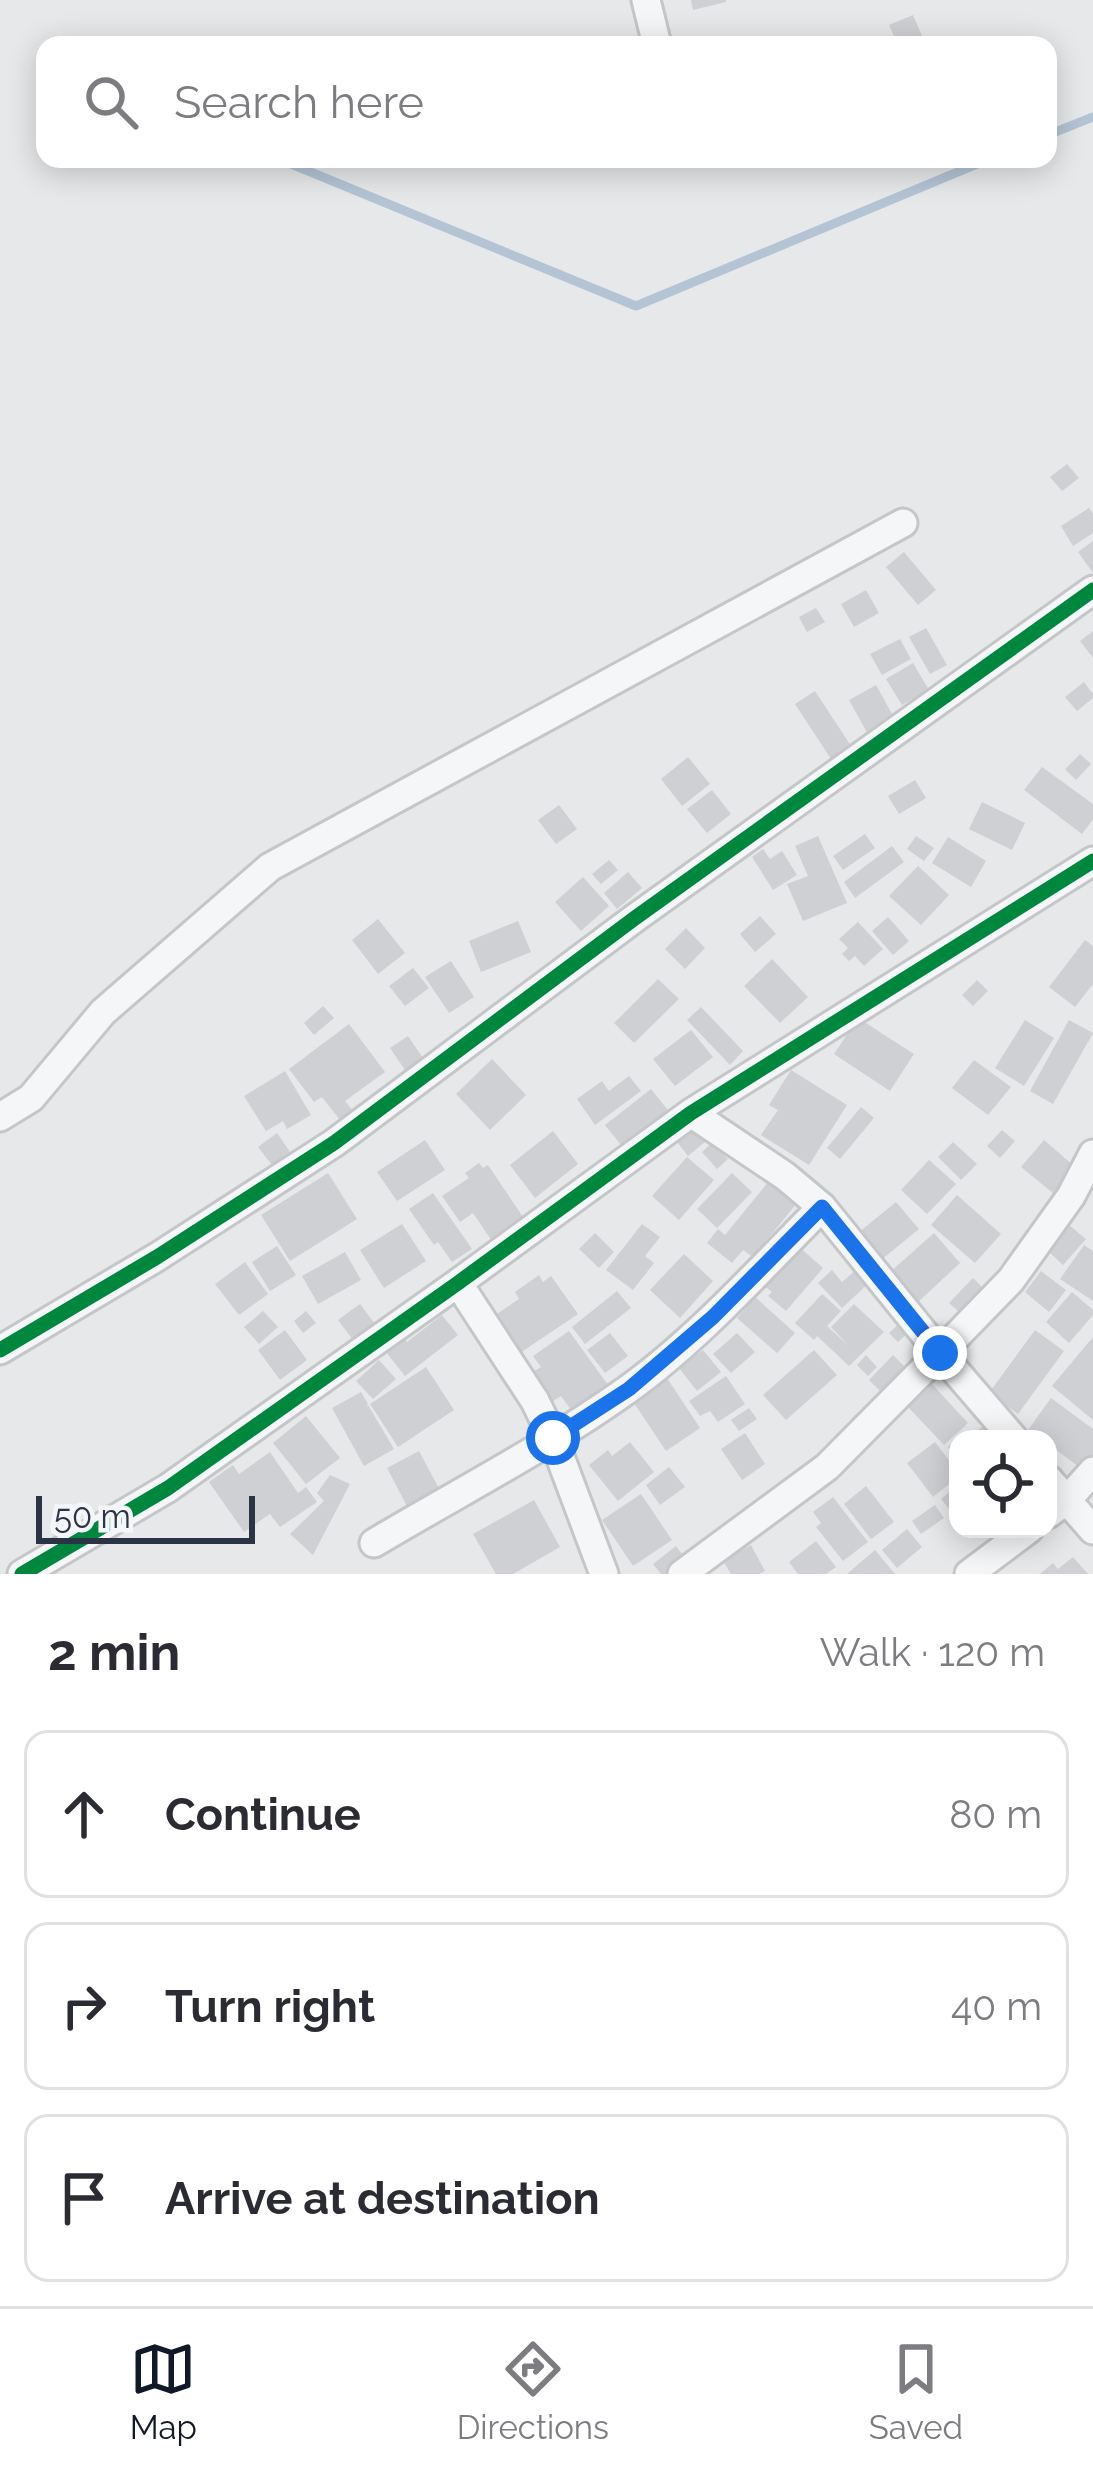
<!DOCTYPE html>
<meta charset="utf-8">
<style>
:root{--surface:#fff;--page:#f7f7f7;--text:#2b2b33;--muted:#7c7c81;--line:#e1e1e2;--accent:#111827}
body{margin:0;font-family:Raleway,sans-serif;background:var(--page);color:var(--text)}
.controls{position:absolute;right:36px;bottom:36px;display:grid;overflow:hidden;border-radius:24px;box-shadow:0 6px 30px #0003}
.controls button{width:108px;height:108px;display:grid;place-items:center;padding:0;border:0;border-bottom:3px solid var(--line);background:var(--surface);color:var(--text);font:60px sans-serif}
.scale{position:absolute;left:36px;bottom:30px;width:219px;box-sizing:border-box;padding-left:12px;border:6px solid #2b3445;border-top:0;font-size:33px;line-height:42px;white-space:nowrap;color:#2b3445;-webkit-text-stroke:9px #f4f6f9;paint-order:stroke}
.stop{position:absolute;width:36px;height:36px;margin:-27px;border:9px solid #1a73e8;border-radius:50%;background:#fff}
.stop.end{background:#1a73e8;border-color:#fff;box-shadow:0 3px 12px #0008}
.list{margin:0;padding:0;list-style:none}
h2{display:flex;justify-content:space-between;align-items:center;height:156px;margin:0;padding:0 48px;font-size:51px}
h2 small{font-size:39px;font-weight:400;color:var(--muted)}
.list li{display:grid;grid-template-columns:78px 1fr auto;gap:36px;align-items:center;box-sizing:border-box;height:168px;margin:0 24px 24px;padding:0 24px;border:3px solid var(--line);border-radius:24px}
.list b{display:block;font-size:45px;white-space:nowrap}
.list em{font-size:39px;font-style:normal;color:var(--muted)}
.icon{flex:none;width:66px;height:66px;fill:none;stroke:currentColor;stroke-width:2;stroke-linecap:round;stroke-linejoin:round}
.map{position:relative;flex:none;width:1093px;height:1574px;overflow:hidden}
.search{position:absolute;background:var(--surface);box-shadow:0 6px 30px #0003;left:36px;right:36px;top:36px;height:132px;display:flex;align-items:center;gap:30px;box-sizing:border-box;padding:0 42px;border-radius:24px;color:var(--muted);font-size:45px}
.sheet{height:732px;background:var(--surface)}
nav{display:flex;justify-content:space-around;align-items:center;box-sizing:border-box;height:168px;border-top:3px solid var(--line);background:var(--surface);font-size:33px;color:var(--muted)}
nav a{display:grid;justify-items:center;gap:6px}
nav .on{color:var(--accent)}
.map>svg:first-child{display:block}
</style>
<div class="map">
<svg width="1093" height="1574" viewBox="0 0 1093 1574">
<rect width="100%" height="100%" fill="#e6e8ea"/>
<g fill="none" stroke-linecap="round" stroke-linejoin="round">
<path stroke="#b4c4d5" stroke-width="9" d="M1048,135L1093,117
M279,159L636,306L989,159"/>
</g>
<path fill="#ced0d3" d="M691,0H726V2L693,10Z
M913,15L926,45H898L889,25Z
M1067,464L1079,478L1062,491L1050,477Z
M1089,508L1093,514V533L1073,546L1061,526Z
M1093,541V573L1078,552Z
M904,552L936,590L918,605L886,567Z
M866,590L879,613L854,627L841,604Z
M816,608L825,622L807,632L799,617Z
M926,628L947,665L930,674L909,637Z
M1093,631V658L1080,641Z
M900,639L911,659L882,675L870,654Z
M913,663L929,690L902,705L886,679Z
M1084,682L1093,694V698L1077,711L1065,697Z
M876,685L896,721L869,736L849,700Z
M815,691L853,749L833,762L795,704Z
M1080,754L1091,764L1076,780L1065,769Z
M688,757L710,784L682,806L661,779Z
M1042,767L1093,804V819L1082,834L1024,790Z
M915,780L926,798L899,814L888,796Z
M712,790L731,814L707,833L687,809Z
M982,802L1025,823L1012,850L969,829Z
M559,805L577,829L556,844L538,820Z
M865,834L875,848L843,870L833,856Z
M818,836L847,903L803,921L787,884L808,876L795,846Z
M916,836L934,848L924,861L907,849Z
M948,837L986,861L971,887L932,863Z
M892,846L904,862L855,898L844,882Z
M763,849L770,859L782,851L797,875L773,890L752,857Z
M609,860L618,870L601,884L592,874Z
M918,866L949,895L921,925L889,896Z
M628,872L642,888L617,909L604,893Z
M583,877L609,906L581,931L555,902Z
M760,916L776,934L755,952L740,934Z
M888,917L909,941L893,955L872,931Z
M378,919L405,953L378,974L352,940Z
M518,921L531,952L481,972L469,941Z
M858,922L883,949L864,966L855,956L849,961L842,954L848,948L839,939Z
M686,928L705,948L685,969L665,949Z
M1085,940L1093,946V984L1075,1007L1049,987Z
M772,959L808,997L780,1023L744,986Z
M451,961L474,997L449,1013L425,977Z
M413,968L429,988L405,1006L389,986Z
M658,979L679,999L634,1043L614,1023Z
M977,980L988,991L973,1006L962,995Z
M323,1006L334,1018L314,1035L304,1023Z
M701,1007L743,1051L730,1065L687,1020Z
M858,1018L914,1054L890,1091L834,1054Z
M1025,1020L1054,1038L1024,1086L995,1068Z
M1069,1020L1093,1033L1053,1104L1030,1091Z
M349,1024L385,1072L345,1101L353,1111L340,1120L322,1097L314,1102L289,1069Z
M691,1030L713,1057L675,1086L653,1059Z
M408,1036L423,1058L405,1070L390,1048Z
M492,1059L526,1095L490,1130L456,1094Z
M974,1060L1011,1087L988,1115L952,1088Z
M791,1070L847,1105L809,1165L761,1135L778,1110L769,1105Z
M285,1071L311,1115L287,1129L283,1121L266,1131L244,1096Z
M629,1076L641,1091L595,1125L577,1099L602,1081L609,1091Z
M651,1089L671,1114L625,1150L605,1125Z
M861,1107L874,1118L840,1159L827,1148Z
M695,1127L706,1141L688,1156L677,1142Z
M1002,1130L1015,1141L1000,1158L987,1146Z
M553,1131L578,1164L535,1198L510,1165Z
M277,1133L290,1152L272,1165L258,1147Z
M425,1140L445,1170L397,1201L377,1172Z
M1044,1140L1081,1172L1059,1198L1021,1167Z
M953,1142L977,1164L961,1180L938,1157Z
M712,1143L728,1159L717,1169L702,1152Z
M687,1157L714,1180L679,1220L652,1196Z
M929,1160L956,1184L927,1214L901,1190Z
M479,1163L483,1168L488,1165L527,1223L494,1244L473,1213L460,1222L442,1196L469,1178L465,1173Z
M328,1173L357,1219L290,1261L261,1215Z
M732,1173L752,1192L717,1228L697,1209Z
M769,1181L797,1203L753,1257L743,1250L732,1263L707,1243L718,1229L725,1235Z
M433,1193L472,1249L452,1262L438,1242L434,1245L409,1209Z
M957,1195L1001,1234L975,1263L931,1225Z
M896,1202L919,1229L881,1260L858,1233Z
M402,1224L426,1261L384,1288L360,1250Z
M642,1224L660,1237L645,1256L654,1263L633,1290L606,1270Z
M1069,1225L1086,1239L1063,1265L1047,1250Z
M595,1233L614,1252L599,1268L579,1249Z
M934,1233L960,1263L917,1303L889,1273Z
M797,1245L823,1268L786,1311L768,1296L772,1292L763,1285Z
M1084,1245L1093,1251V1301L1060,1279Z
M277,1246L296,1275L270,1291L252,1262Z
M345,1252L361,1280L318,1304L302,1276Z
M684,1254L713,1281L680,1318L650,1290Z
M245,1262L268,1294L239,1315L215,1284Z
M857,1269L869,1283L842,1308L818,1283L832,1270L842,1282Z
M1041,1271L1066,1290L1049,1312L1025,1292Z
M539,1275L543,1282L551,1276L578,1314L520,1353L494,1316L519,1299L515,1292Z
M973,1278L991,1296L968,1320L949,1303Z
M617,1291L631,1308L585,1344L572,1327Z
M1072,1292L1093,1310V1315L1069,1343L1046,1322Z
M822,1294L841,1311L827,1326L849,1346L831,1327L854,1304L884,1332L849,1366L817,1336L814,1340L795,1323Z
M755,1297L795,1333L777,1353L737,1318Z
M360,1304L381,1332L359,1348L338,1320Z
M263,1311L278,1327L259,1344L244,1327Z
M306,1311L316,1323L303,1333L294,1321Z
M442,1315L458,1335L405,1376L386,1352L404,1338L407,1342Z
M902,1321L910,1331L898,1342L889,1333Z
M285,1330L307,1360L280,1380L258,1350Z
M1035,1330L1064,1351L1018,1414L989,1393Z
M569,1331L608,1385L572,1411L561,1396L553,1401L533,1372L541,1367L533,1356Z
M610,1333L628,1356L605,1373L587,1350Z
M737,1333L755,1352L731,1373L713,1354Z
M1093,1337V1420L1052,1386Z
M703,1350L721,1372L697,1391L679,1368Z
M814,1350L837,1375L786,1420L763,1395Z
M866,1355L877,1367L868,1376L857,1365Z
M893,1355L910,1372L886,1397L869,1380Z
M379,1360L396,1379L373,1399L356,1381Z
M426,1367L454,1410L398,1447L370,1404Z
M726,1376L745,1404L718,1422L710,1411L700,1416L689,1401Z
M667,1378L700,1428L666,1451L632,1400Z
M932,1384L968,1423L944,1445L908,1407Z
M361,1392L368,1404L365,1407L368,1405L394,1449L364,1466L332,1408Z
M1051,1398L1093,1429V1454L1082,1469L1048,1444V1439H1041L1028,1430Z
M749,1408L757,1419L739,1431L731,1420Z
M306,1416L340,1458L306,1484L273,1443Z
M991,1419L1008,1439H983L977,1431Z
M969,1430L977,1439H958V1460L948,1447Z
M745,1433L765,1464L742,1480L721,1449Z
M630,1442L654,1472L618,1501L589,1465L608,1450L612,1456Z
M935,1442L958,1472V1477L933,1497L907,1463Z
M419,1451L443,1496L410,1512L387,1468Z
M270,1452L298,1493L306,1487L317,1502L280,1527L270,1514L244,1532L209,1482L233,1465L239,1474Z
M669,1467L685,1487L660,1505L646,1485Z
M330,1475L350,1484L313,1555L290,1534L324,1501L317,1493Z
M958,1485V1520L941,1499Z
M866,1486L894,1522L871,1539L844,1504Z
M641,1494L672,1540L633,1566L602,1520Z
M833,1497L868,1542L843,1561L816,1527L821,1523L813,1512Z
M534,1500L560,1547L513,1574H496L473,1534Z
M935,1505L944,1518L921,1534L912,1521Z
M907,1529L922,1547L897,1568L882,1550Z
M816,1541L836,1567L826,1574H798L789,1562Z
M751,1545L765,1571L759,1574H731L723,1561Z
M676,1546L687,1561L670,1574H661L653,1564Z
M875,1550L895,1574H847Z
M1073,1557L1088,1574H1040L1053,1563L1058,1569Z"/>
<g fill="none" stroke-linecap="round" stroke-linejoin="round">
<defs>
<path id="minor" d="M646,0L657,45
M691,1113L785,1176L822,1207L940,1353L1014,1439
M0,1117L31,1098L103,1012L270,867L903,523
M458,1283L535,1401L553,1438L604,1574
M0,1350L157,1257L334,1143L635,918L1093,590
M1048,1479L1093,1530
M1048,1514L1067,1500L1093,1471
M374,1543C458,1493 547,1447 627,1390C698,1339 760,1269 822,1207
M22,1574L168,1488L458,1283L691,1113L1093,861
M682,1574L827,1467L940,1353L1011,1280L1071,1196L1093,1154
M969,1574L1029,1529"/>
</defs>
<use href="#minor" stroke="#c4c6c8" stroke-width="33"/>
<use href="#minor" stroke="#f5f6f7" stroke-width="27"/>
<defs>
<path id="cycleway" d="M0,1350L157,1257L334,1143L635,918L1093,590
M22,1574L168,1488L458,1283L691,1113L1093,861"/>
</defs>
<use href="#cycleway" stroke="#f4f6f9" stroke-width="22"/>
<use href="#cycleway" stroke="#00873e" stroke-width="15"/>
</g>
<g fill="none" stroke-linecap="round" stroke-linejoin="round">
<path stroke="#1a73e8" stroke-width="15" d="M553,1438L629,1389L713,1317L822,1207L940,1353"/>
</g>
</svg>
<div class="controls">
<button><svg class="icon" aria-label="locate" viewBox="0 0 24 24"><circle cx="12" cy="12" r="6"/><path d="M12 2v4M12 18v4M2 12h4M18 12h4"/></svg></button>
</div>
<div class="scale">50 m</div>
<div class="stop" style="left:553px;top:1438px"></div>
<div class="stop end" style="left:940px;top:1353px"></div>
<div class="search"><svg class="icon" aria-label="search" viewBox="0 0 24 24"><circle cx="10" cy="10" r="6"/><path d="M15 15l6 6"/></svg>Search here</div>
</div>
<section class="sheet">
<h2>2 min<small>Walk · 120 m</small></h2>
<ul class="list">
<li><svg class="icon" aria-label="ahead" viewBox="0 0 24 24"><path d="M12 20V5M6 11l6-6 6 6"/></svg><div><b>Continue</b></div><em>80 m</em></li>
<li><svg class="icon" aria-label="right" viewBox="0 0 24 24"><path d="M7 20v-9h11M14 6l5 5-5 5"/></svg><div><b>Turn right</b></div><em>40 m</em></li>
<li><svg class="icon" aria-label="arrive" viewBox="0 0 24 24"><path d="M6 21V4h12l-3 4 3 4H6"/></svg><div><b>Arrive at destination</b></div></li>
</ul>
</section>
<nav>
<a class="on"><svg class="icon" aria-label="map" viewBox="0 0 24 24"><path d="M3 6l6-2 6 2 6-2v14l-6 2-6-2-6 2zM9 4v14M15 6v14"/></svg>Map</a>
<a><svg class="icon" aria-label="directions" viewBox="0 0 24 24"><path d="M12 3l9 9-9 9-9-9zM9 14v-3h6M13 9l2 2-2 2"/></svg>Directions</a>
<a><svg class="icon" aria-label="saved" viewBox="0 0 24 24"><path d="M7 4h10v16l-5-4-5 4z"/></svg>Saved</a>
</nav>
